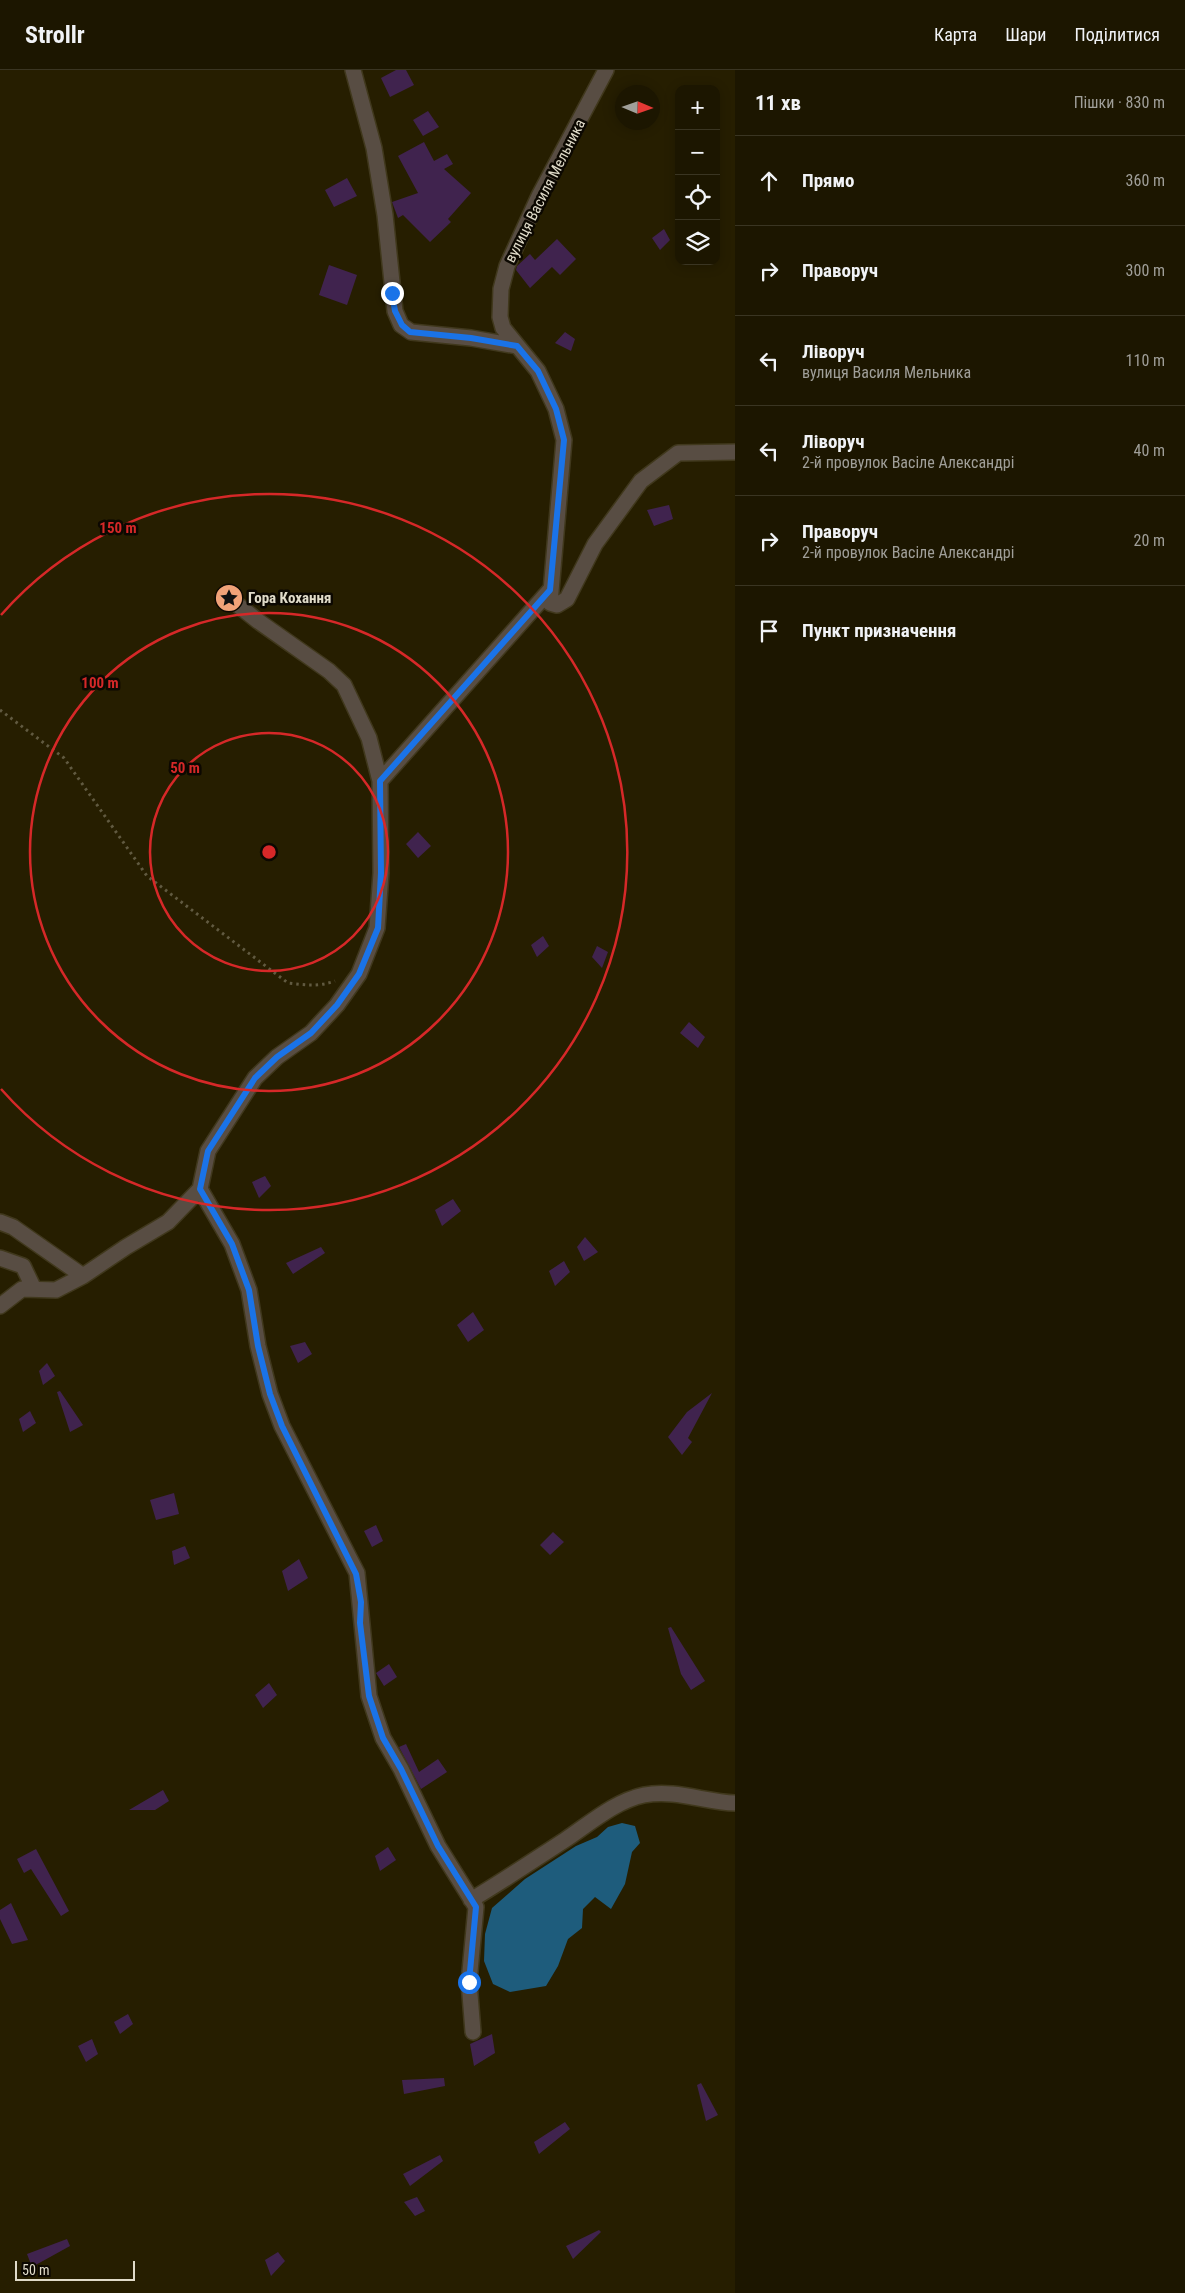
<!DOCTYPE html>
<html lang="uk">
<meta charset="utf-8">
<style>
:root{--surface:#1c1600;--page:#29230f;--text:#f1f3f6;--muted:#a09f99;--line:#3a3522}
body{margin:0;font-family:"Roboto Condensed",sans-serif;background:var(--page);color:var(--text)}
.controls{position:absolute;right:15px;top:15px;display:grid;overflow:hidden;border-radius:10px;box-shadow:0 2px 12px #0003}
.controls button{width:45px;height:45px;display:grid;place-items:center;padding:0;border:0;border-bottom:1px solid var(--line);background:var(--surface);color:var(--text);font:25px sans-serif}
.compass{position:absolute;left:615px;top:15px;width:45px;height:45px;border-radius:50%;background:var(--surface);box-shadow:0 2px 12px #0003;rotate:92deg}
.scale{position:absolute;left:15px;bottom:12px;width:120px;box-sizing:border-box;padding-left:5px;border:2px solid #e0dbc9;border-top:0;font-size:14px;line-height:18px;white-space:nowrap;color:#e0dbc9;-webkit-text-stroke:4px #0c0801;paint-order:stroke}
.stop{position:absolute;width:15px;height:15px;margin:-11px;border:4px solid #1a73e8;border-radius:50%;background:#fff}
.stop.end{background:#1a73e8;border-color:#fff;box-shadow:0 1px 5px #0008}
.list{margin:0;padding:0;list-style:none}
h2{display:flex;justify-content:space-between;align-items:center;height:65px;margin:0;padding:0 20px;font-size:21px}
h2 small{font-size:16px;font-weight:400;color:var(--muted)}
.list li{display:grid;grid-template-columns:32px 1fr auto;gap:15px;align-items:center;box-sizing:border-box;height:90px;padding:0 20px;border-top:1px solid var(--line)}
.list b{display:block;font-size:19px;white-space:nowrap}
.list p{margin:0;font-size:16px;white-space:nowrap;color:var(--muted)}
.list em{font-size:16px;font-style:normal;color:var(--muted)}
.icon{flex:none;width:28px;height:28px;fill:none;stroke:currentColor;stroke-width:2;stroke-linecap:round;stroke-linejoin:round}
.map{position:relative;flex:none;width:735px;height:2223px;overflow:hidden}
header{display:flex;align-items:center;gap:30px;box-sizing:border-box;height:70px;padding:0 25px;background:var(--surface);border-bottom:1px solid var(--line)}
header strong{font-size:24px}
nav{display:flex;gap:28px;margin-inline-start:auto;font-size:18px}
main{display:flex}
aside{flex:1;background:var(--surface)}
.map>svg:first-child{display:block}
</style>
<header>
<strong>Strollr</strong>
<nav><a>Карта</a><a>Шари</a><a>Поділитися</a></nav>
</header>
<main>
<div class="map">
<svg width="735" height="2223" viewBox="0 0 735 2223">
<rect width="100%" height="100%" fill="#261e00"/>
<path fill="#1e5c7c" d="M622,1753L635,1756L640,1773L632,1782L625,1814L611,1839L595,1827L583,1839L582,1858L568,1869L558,1896L546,1916L510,1922L493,1914L484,1891L485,1864L492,1838L525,1809L576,1776L597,1767L608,1757Z"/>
<path fill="#40234e" d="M396,0H406L414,15L390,27L381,8Z
M428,41L439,57L423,66L413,50Z
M424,72L434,91L447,84L453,94L444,99L471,123L448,149L451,152L430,172L403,145L398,148L392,132L418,123L398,86Z
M347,108L357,126L334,137L325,120Z
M664,159L670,170L660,180L652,168Z
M557,169L576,189L560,205L552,197L530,218L516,200L517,196L530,184L535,190Z
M329,195L357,205L347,235L319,225Z
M565,262L575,269L571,281L555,273Z
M669,435L673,449L654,456L647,440Z
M418,762L431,776L418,788L406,774Z
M543,866L549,876L537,887L531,875Z
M597,876L608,882L602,898L592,887Z
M689,952L705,967L698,978L680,963Z
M265,1106L271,1116L259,1128L252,1112Z
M453,1129L461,1141L442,1156L435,1140Z
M585,1167L598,1182L584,1191L577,1177Z
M321,1177L325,1183L293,1204L286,1193Z
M564,1191L570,1202L555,1216L549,1201Z
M473,1242L484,1260L468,1272L457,1255Z
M305,1272L312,1284L298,1293L290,1276Z
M47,1293L55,1306L43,1315L39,1301Z
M60,1321L83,1355L70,1362L57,1322Z
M712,1323L688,1368L692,1372L682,1385L668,1367L687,1342Z
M30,1341L36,1353L23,1362L19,1349Z
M174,1423L179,1444L156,1450L150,1430Z
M376,1455L383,1471L372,1477L364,1461Z
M553,1462L564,1472L550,1485L540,1475Z
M185,1476L190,1488L174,1495L172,1481Z
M299,1489L308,1508L288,1521L282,1501Z
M671,1557L705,1611L691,1620L681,1604L668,1558Z
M389,1594L397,1607L384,1616L376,1603Z
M269,1613L277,1625L263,1638L255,1625Z
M406,1674L419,1702L438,1689L447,1702L421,1719L399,1677Z
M163,1720L169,1731L155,1740H129Z
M388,1777L396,1790L380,1801L375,1786Z
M36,1779L69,1841L61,1846L31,1799L24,1803L17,1789Z
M11,1833L28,1870L12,1874L0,1849V1840Z
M128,1944L133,1954L120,1964L114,1952Z
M492,1964L495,1983L474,1996L470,1974Z
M92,1969L98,1984L86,1992L78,1976Z
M444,2008L445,2016L404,2024L402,2010Z
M701,2013L718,2045L706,2051L697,2015Z
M565,2052L570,2059L539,2084L534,2072Z
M440,2085L443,2091L410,2116L403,2104Z
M417,2127L425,2141L415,2146L404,2132Z
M599,2160L601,2162L573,2189L566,2176Z
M67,2169L70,2176L32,2197L27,2184Z
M278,2182L285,2191L271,2206L265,2190Z"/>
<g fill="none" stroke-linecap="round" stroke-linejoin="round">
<defs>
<path id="minor" d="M353,0L374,78L385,145L395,241L401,255L411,262L471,268L517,276
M606,0L539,126L507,196L501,219L500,247L503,258L538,301L556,339L564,370L550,533L557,535L567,529L595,474L641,411L678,383L735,382
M229,528L258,551L329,601L344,615L369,668L380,711
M200,1119L232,1174L249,1220L258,1276L270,1324L282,1356L357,1503L369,1626L383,1668L401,1699L438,1776L476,1837L469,1912L473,1962
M0,1152L13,1157L83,1206
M0,1188L23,1196L34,1219
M0,1236L22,1219L56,1220L83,1206L126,1177L168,1152L200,1119L208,1081L255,1008L277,987L311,963L337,935L359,904L377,858L381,803L380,711L550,520
M471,1830C503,1811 534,1790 565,1770C589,1754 615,1731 644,1725C675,1719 705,1732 735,1733"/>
</defs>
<use href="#minor" stroke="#40381c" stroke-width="18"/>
<path stroke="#615a40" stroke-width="3" stroke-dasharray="2.5 4" stroke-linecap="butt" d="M0,640L64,688L147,806L288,913C305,915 319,917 335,911"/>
<use href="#minor" stroke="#584d43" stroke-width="15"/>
</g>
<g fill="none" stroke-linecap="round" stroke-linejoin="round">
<path stroke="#1a73e8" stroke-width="6" d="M392,223L395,241L402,255L410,262L471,268L517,276L538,301L556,339L564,370L550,520L380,711L381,803L378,858L359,904L337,935L311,963L277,987L255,1008L208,1081L200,1119L232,1174L249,1220L258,1276L270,1324L282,1356L356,1504L361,1532L360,1553L369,1626L383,1668L401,1699L438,1776L476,1837L469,1912"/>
</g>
<g fill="none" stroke="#d62828" stroke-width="2.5">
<circle cx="269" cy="782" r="119"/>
<circle cx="269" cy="782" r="239"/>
<path d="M1 545A358 358 0 1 1 1 1019"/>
</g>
<defs>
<symbol id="sight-disc" viewBox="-11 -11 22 22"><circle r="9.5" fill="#f0a278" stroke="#0c0801"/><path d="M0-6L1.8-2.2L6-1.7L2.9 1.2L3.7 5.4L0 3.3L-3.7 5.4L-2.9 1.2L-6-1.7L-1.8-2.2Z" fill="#111"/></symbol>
</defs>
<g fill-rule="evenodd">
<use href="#sight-disc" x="213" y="512" width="32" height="32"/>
</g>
<g text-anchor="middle" stroke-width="5" stroke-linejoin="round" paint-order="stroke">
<g font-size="15" fill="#e0dbc9" stroke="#0c0801">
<text transform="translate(545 121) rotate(-63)" y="5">вулиця Василя Мельника</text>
</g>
<g font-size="15" font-weight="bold" fill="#e0dbc9" stroke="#0c0801" text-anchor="start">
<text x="248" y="533">Гора Кохання</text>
</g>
</g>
<circle cx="269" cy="782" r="8" fill="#d62828" stroke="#0c0801" stroke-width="2.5"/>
<g font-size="15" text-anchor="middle" font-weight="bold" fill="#d62828" stroke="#0c0801" stroke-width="5" stroke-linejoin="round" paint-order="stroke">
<text x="118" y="463">150 m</text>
<text x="100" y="618">100 m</text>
<text x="185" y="703">50 m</text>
</g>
</svg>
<div class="controls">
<button>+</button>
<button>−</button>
<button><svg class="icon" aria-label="locate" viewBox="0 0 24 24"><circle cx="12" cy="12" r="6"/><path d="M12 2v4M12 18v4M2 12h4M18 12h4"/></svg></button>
<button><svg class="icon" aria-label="layers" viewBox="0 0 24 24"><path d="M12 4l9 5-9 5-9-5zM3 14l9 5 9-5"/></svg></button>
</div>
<svg class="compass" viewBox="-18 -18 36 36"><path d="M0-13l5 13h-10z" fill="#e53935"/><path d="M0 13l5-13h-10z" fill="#a09f99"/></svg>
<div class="scale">50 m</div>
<div class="stop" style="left:469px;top:1912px"></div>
<div class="stop end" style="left:392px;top:223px"></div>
</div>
<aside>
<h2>11 хв<small>Пішки · 830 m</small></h2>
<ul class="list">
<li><svg class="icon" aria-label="ahead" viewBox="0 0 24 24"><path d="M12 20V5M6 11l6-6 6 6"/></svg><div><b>Прямо</b></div><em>360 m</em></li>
<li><svg class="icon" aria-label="right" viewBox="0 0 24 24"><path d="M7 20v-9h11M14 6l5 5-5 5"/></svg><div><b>Праворуч</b></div><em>300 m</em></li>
<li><svg class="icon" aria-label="left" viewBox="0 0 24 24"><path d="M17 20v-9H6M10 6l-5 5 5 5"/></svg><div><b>Ліворуч</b><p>вулиця Василя Мельника</p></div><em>110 m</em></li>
<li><svg class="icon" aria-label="left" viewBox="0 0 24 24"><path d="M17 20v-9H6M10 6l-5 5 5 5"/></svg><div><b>Ліворуч</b><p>2-й провулок Васіле Александрі</p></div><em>40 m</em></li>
<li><svg class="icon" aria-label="right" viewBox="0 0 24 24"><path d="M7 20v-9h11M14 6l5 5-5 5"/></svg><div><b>Праворуч</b><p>2-й провулок Васіле Александрі</p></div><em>20 m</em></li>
<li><svg class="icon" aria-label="arrive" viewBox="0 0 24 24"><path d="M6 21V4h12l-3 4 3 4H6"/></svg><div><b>Пункт призначення</b></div></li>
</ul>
</aside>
</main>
